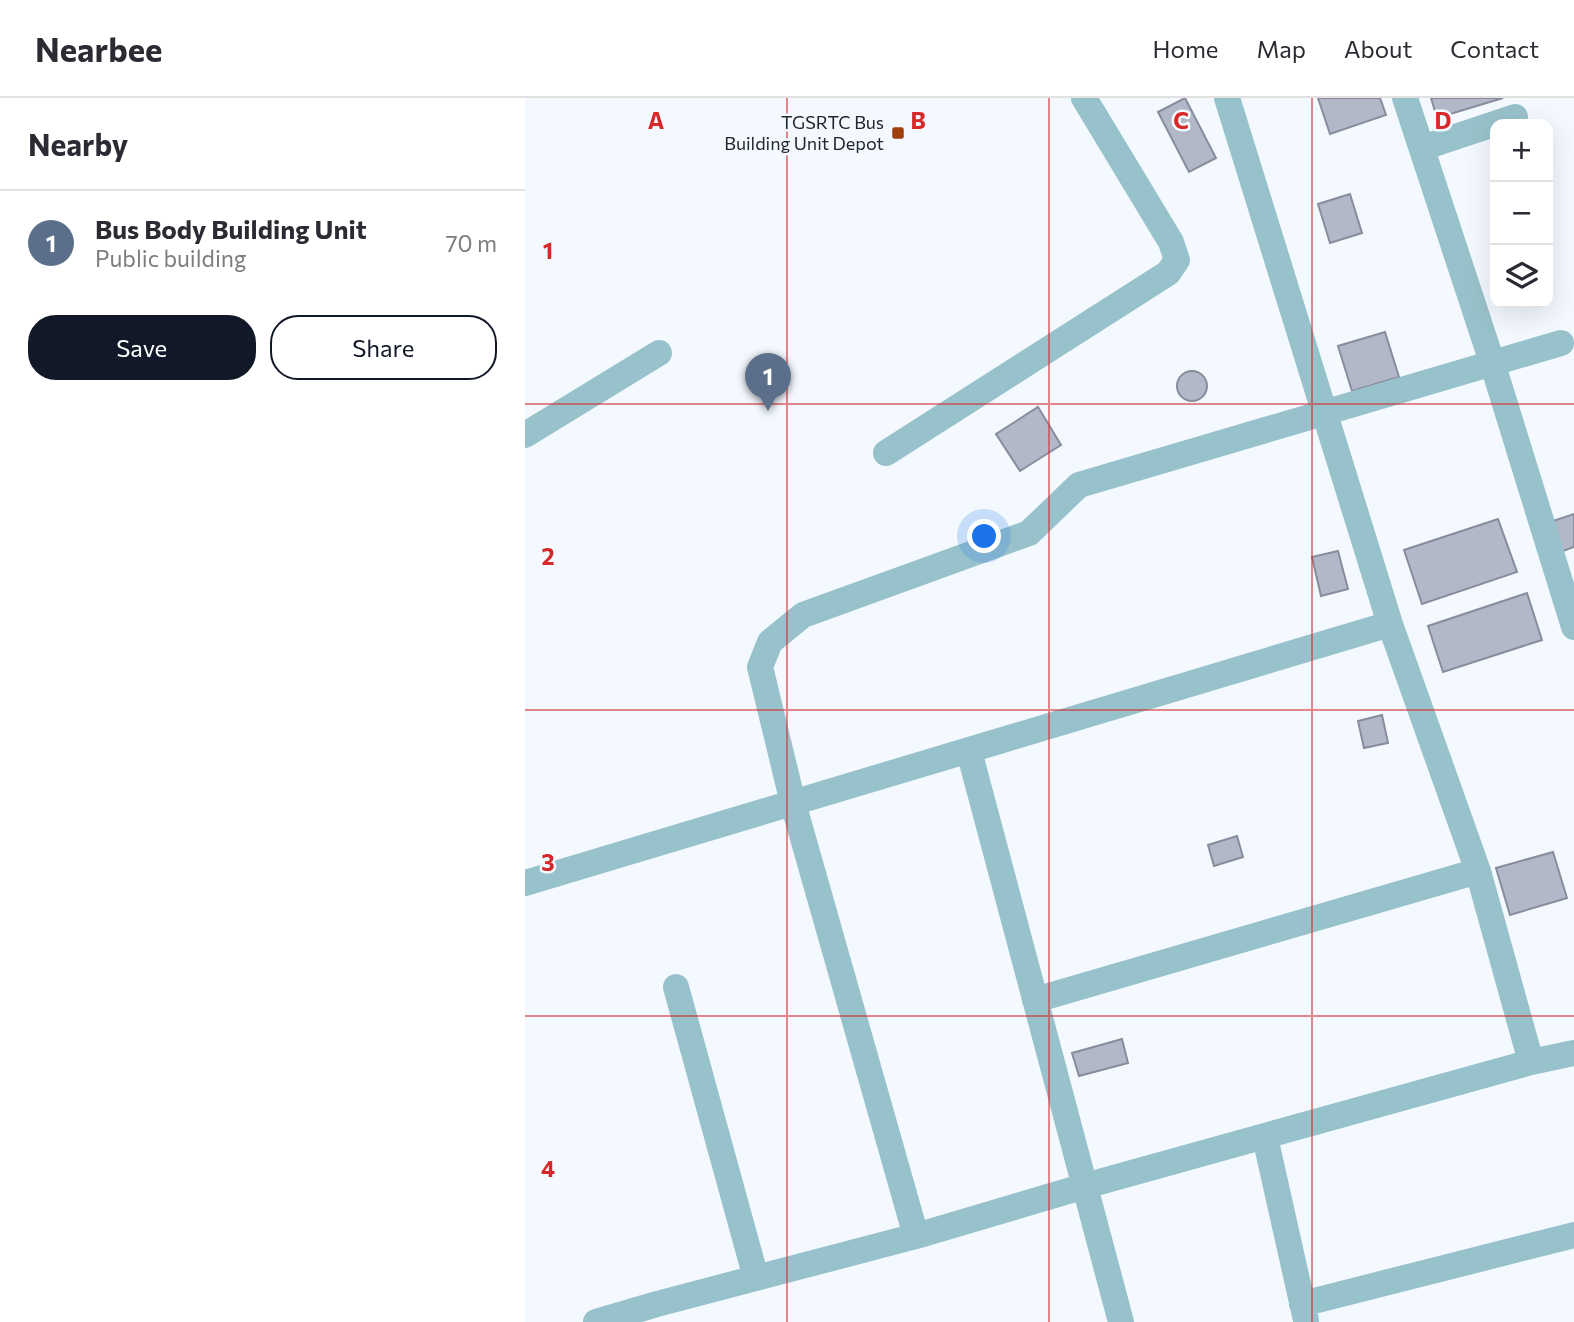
<!DOCTYPE html>
<meta charset="utf-8">
<style>
:root{--surface:#fff;--page:#f7f7f7;--text:#2b2b33;--muted:#7c7c81;--line:#e1e1e2;--accent:#111827}
body{margin:0;font-family:Commissioner,sans-serif;background:var(--page);color:var(--text)}
.controls{position:absolute;right:21px;top:21px;display:grid;overflow:hidden;border-radius:14px;box-shadow:0 7px 28px #0002}
.controls button{width:63px;height:63px;display:grid;place-items:center;padding:0;border:0;border-bottom:2px solid var(--line);background:var(--surface);color:var(--text);font:35px sans-serif}
.you{position:absolute;left:460px;top:439px;width:24px;height:24px;margin:-18px;border:5px solid #fff;border-radius:50%;background:#1a73e8;box-shadow:0 0 0 10px #1a73e833}
.badge{display:grid;place-items:center;width:46px;height:46px;border-radius:50%;background:var(--accent);color:#fff;font-size:23px;font-weight:700}
.pin{position:absolute;translate:-50% -58px;filter:drop-shadow(0 2px 4px #0008)}
.pin::after{content:'';position:absolute;top:37px;width:24px;height:21px;background:inherit;clip-path:polygon(0 0,100% 0,50% 100%)}
.list{margin:0;padding:0;list-style:none}
h2{display:flex;justify-content:space-between;align-items:center;height:91px;margin:0;padding:0 28px;font-size:30px}
h2 small{font-size:23px;font-weight:400;color:var(--muted)}
.list li{display:grid;grid-template-columns:46px 1fr auto;gap:21px;align-items:center;box-sizing:border-box;height:105px;padding:0 28px;border-top:2px solid var(--line)}
.list b{display:block;font-size:26px;white-space:nowrap}
.list p{margin:0;font-size:23px;white-space:nowrap;color:var(--muted)}
.list em{font-size:23px;font-style:normal;color:var(--muted)}
.actions{display:flex;gap:14px;padding:21px 28px}
.actions a{flex:1;padding:16px 0;border:2px solid var(--accent);border-radius:28px;text-align:center;font-size:24px;color:var(--accent)}
.actions .main{background:var(--accent);color:#fff}
.icon{flex:none;width:38px;height:38px;fill:none;stroke:currentColor;stroke-width:2;stroke-linecap:round;stroke-linejoin:round}
.map{position:relative;flex:none;width:1049px;height:1224px;overflow:hidden}
header{display:flex;align-items:center;gap:42px;box-sizing:border-box;height:98px;padding:0 35px;background:var(--surface);border-bottom:2px solid var(--line)}
header strong{font-size:33px}
nav{display:flex;gap:38px;margin-inline-start:auto;font-size:24px}
main{display:flex}
aside{flex:1;background:var(--surface)}
.map>svg:first-child{display:block}
</style>
<header>
<strong>Nearbee</strong>
<nav><a>Home</a><a>Map</a><a>About</a><a>Contact</a></nav>
</header>
<main>
<aside>
<h2>Nearby<small></small></h2>
<ul class="list">
<li><span class="badge" style="background:#5c6f8a">1</span><div><b>Bus Body Building Unit</b><p>Public building</p></div><em>70 m</em></li>
</ul>
<div class="actions"><a class="main">Save</a><a>Share</a></div>
</aside>
<div class="map">
<svg width="1049" height="1224" viewBox="0 0 1049 1224">
<rect width="100%" height="100%" fill="#f3f9ff"/>
<path fill="#b3b8c9" stroke="#888c9c" stroke-width="2" d="M660,0L691,60L664,74L633,14Z
M793,0H855L861,17L805,36Z
M906,0H978L912,20Z
M825,96L837,135L805,145L793,106Z
M860,234L874,279L827,293L813,248Z
M652 288a15 15 0 1 1 30 0a15 15 0 1 1-30 0Z
M513,309L536,347L495,373L471,336Z
M1049,416V449L1035,454L1025,424Z
M973,421L992,474L897,506L879,452Z
M813,453L823,491L796,498L787,459Z
M1002,495L1017,542L918,574L903,528Z
M857,617L863,645L839,650L833,623Z
M712,738L718,759L689,768L683,747Z
M1028,754L1042,800L985,817L971,770Z
M597,941L603,965L554,978L547,955Z"/>
<g fill="none" stroke-linecap="round" stroke-linejoin="round">
<path stroke="#98c2cb" stroke-width="26" d="M702,0L865,526L953,773L1006,964
M880,0L967,264L1049,529
M897,50L990,19
M0,337L134,255
M361,355L643,175L652,162L646,144L559,0
M444,653L596,1224
M0,785L865,526
M151,889L231,1180
M510,902L953,773
M740,1039L781,1222
M391,1138L268,705L235,569L245,544L278,517L504,435L554,387L1036,245
M777,1206L1049,1137
M71,1224L132,1206L391,1138L560,1088L1006,964L1049,955"/>
</g>
<path fill="none" stroke="#d62828" stroke-width="2" stroke-opacity="0.55" d="M262,0V1224M524,0V1224M787,0V1224M0,306H1049M0,612H1049M0,918H1049"/>
<rect fill="#a13c0c" stroke="#f3f9ff" stroke-width="2.5" x="366" y="28" width="14" height="14" rx="3.5"/>
<g text-anchor="middle" stroke-width="5" stroke-linejoin="round" paint-order="stroke">
<g font-size="18" fill="#21272b" stroke="#f3f9ff" text-anchor="end">
<text x="359" y="31">TGSRTC Bus<tspan x="359" dy="21">Building Unit Depot</tspan></text>
</g>
</g>
<g font-size="23" text-anchor="middle" font-weight="bold" fill="#d62828" stroke="#f3f9ff" stroke-width="5" stroke-linejoin="round" paint-order="stroke">
<text x="131" y="31">A</text>
<text x="393" y="31">B</text>
<text x="656" y="31">C</text>
<text x="918" y="31">D</text>
<text x="23" y="161">1</text>
<text x="23" y="467">2</text>
<text x="23" y="773">3</text>
<text x="23" y="1079">4</text>
</g>
</svg>
<div class="controls">
<button>+</button>
<button>−</button>
<button><svg class="icon" aria-label="layers" viewBox="0 0 24 24"><path d="M12 4l9 5-9 5-9-5zM3 14l9 5 9-5"/></svg></button>
</div>
<div class="you"></div>
<div class="pin badge" style="left:243px;top:313px;background:#5c6f8a">1</div>
</div>
</main>
